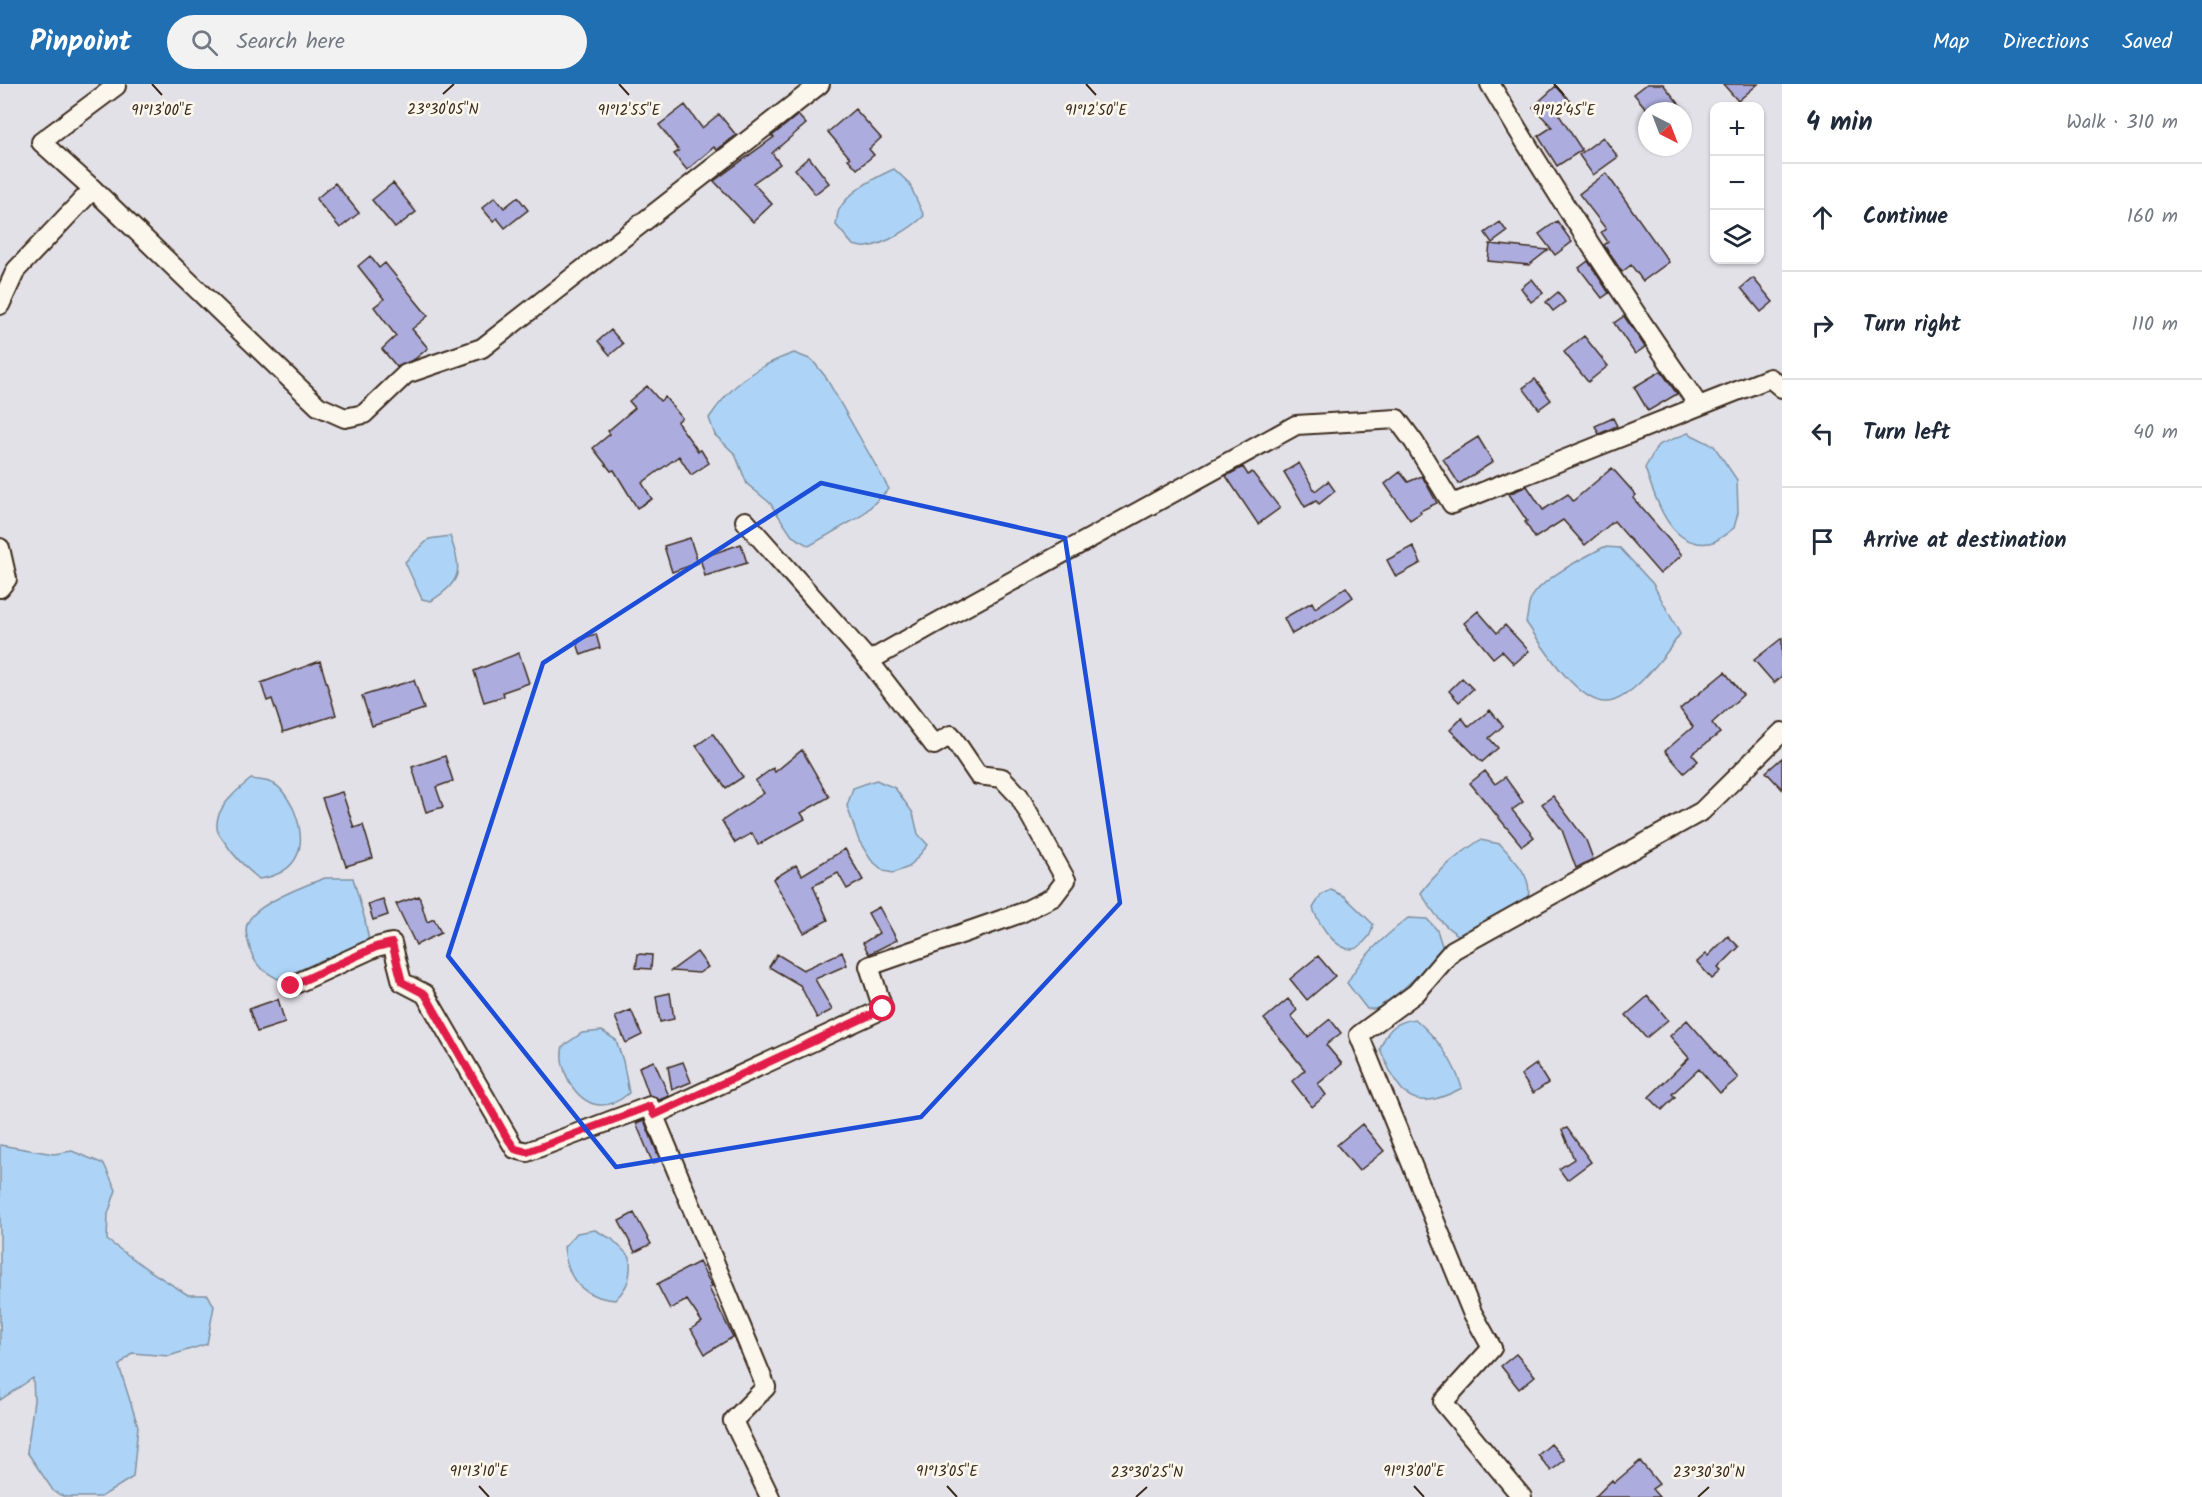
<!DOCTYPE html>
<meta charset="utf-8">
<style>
:root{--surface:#fff;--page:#f2f2f3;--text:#1f2937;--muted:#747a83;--line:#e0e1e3;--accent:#1f6fb2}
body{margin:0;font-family:Kalam,sans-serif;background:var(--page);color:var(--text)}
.controls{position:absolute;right:18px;top:18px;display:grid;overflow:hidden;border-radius:12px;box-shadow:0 2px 4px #0004}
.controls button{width:54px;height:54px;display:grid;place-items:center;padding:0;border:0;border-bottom:2px solid var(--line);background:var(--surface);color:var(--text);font:30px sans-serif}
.compass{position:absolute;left:1638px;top:18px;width:54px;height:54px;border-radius:50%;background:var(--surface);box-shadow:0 2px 4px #0004;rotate:138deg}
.stop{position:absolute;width:18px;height:18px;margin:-14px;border:4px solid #e11d48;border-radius:50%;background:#fff}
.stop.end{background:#e11d48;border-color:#fff;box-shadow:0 2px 6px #0008}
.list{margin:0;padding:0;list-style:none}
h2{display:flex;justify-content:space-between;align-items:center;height:78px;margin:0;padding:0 24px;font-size:26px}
h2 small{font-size:20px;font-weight:400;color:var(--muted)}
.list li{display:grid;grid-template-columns:39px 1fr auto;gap:18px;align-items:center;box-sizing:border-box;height:108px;padding:0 24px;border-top:2px solid var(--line)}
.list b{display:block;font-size:22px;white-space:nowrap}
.list em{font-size:20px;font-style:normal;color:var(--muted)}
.icon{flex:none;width:33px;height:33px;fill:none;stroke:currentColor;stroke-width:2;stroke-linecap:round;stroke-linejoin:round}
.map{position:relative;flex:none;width:1782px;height:1413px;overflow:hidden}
header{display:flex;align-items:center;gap:36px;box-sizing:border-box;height:84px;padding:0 30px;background:var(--accent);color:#fff}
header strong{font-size:28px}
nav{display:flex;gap:33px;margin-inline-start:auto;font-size:21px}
.search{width:420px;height:54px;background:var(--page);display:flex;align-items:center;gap:15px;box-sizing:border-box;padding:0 21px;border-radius:33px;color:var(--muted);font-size:22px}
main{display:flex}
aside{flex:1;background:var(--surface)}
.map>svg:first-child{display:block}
</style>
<header>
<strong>Pinpoint</strong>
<div class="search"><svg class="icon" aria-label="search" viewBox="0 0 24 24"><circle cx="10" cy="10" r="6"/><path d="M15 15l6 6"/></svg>Search here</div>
<nav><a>Map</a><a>Directions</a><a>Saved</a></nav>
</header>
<main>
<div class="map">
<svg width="1782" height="1413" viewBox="0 0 1782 1413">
<rect width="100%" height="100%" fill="#e3e1e8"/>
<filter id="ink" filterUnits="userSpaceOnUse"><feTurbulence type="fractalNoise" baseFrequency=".0167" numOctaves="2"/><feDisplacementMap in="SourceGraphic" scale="12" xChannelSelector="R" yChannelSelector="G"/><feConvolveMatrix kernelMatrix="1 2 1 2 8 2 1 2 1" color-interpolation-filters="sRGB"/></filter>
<g filter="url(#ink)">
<path fill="#add4f7" stroke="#7f90a0" stroke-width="1.5" d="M894,85L909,99L924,132C910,145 886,160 867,163C863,164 857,162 853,161L836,141C837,137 837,130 839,126C849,107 876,93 894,85Z
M794,269L812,276L825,292L889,405L861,432L809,462L792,452L770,419L747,400L735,370L715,351L709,334C731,301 756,282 794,269Z
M1688,349L1714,362L1737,396L1738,429L1734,444C1727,449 1717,458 1710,459C1669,465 1655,413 1645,384L1658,361Z
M450,452C462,487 463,496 431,517L422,515L405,478L429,455Z
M1604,463L1620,464L1653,500L1680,550C1667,569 1631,617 1607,618C1578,620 1540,559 1526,538C1528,531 1528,521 1531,515C1540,495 1585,473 1604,463Z
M251,695C257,696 268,696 274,700C282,704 290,718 294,726C308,761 300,789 259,795C246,784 235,774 226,760C224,757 220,752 218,748C211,727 237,706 251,695Z
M876,696L895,704L913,729L918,750L928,761L909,783L893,789L884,787L871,776L859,757L847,722L853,704Z
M1480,756L1500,760C1513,774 1533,793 1528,813L1462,853C1443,844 1432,826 1421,809C1437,787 1458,771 1480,756Z
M325,794H353L365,836L369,857L278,895C260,885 254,881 249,861C247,854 244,844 248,838C256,820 306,801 325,794Z
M1331,806L1344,812L1373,840C1372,850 1369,853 1362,860C1343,879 1318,840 1313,824L1321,811Z
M1408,834L1427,835L1437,846L1444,868L1385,921L1375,925H1367L1347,899C1362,872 1384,853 1408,834Z
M1415,935C1436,953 1454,977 1462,1004C1411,1031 1400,1011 1380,965C1387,946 1394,938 1415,935Z
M602,947L616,956L623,977L629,1009C621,1016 610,1022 599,1021C575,1019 557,983 563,962L582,949Z
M0,1061L54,1070L72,1067L104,1080L116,1106L108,1130L107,1156L150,1187L188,1211H208L214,1222L207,1260L169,1272L132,1269L119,1282L138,1342L133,1393L101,1413H65L54,1408L27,1368L34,1316L33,1294L0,1316Z
M595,1146L612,1155L630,1173C631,1193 629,1202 615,1216C582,1213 567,1196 564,1163L577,1149Z"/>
<path fill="#acadde" stroke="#3b2a1e" stroke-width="1.5" d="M1647,0H1663L1685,27H1648L1634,10Z
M1723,0H1758L1738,17Z
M1556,2L1570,17L1557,28L1582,66L1557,82L1538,52L1552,43L1533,23Z
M685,21L702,44L719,30L736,51L717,66L714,63L687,86L674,70L679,67L659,41Z
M855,25L881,54L869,65L874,71L857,85L848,75L850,74L828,48Z
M798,31L806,40L772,69L780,80L753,99L772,120L753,138L714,97L774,53L772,52Z
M1603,53L1618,73L1593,91L1579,71Z
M809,73L829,99L815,110L795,85Z
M1606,89L1669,178L1643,197L1631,181L1622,188L1604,161L1608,158L1601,148L1606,145L1579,110Z
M335,99L359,129L340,144L316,115Z
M393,99L416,128L395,144L372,116Z
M495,113L504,124L518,113L528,126L505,144L497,134L493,137L482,124Z
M1557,137L1572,158L1555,171L1539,150Z
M1500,138L1507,148L1492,159L1485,149Z
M1490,160L1548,166L1529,181L1488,177Z
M370,172L379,184L385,179L428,232L412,245L428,264L415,275L397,283L382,265L396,252L374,223L384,215L358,182Z
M1588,177L1609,209L1602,214L1579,184Z
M1753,194L1773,218L1761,228L1741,204Z
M1532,195L1543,209L1531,218L1521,204Z
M1558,208L1565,218L1553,227L1546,218Z
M1624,232L1645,263L1635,270L1614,239Z
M611,246L623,260L610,271L598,257Z
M1584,252L1608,282L1588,298L1564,268Z
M1661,287L1677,310L1648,327L1634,303Z
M1535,295L1551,316L1539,325L1523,304Z
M647,302L660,317L665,313L682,334L677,338L698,367L701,366L709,379L691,391L679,372L642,399L652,415L637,424L614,386L611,387L593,364L610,350L608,347L635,324L629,317Z
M1613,334L1617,342L1599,350L1595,342Z
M1478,353L1493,378L1459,400L1443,375Z
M1299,379L1315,407L1328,397L1335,407L1319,420L1316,417L1305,423L1284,388Z
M1243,383L1248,391L1252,388L1280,424L1258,440L1226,392Z
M1612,384L1636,411L1633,414L1682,471L1660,490L1614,437L1585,461L1563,436L1535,454L1525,438L1527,437L1509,410L1527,402L1543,426L1568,410L1573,417Z
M1400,388L1408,398L1422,392L1437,419L1420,427L1421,429L1410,436L1385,400Z
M690,454L698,479L672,488L664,462Z
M741,460L747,479L705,492L700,474Z
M1413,462L1421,479L1396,493L1387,476Z
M1346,503L1353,513L1333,527L1292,550L1284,534L1312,518L1315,524Z
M1478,527L1497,549L1505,541L1529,567L1514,580L1502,567L1493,574L1464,539Z
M596,550L600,564L581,571L576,556Z
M1782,554V592L1774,599L1754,576Z
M519,569L529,599L503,608L504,612L484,618L474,587Z
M320,577L336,631L283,648L272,615L267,617L261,599Z
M1725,588L1743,611L1712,639L1720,649L1692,670L1698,677L1684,689L1665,667L1693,643L1680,625Z
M1462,594L1473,605L1459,618L1449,607Z
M414,596L424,625L372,642L362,612Z
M1490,626L1503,642L1489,654L1498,664L1482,678L1450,646L1462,634L1469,643Z
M713,650L743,693L726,704L696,662Z
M802,666L829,713L801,729L805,735L758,761L752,749L735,759L722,737L764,709L755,697L773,684L775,688Z
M445,672L453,697L436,703L443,723L426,728L412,683Z
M1782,674V705L1766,688Z
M1485,687L1495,700L1505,693L1523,718L1512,726L1534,753L1522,762L1470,699Z
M342,708L354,744L363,741L373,774L346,782L322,714Z
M1553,712L1586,756L1593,775L1576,784L1562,746L1542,720Z
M845,765L863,796L847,805L838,789L813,802L828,836L804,849L773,795L796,781L802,791Z
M419,812L427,838L434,835L441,849L416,861L396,820Z
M383,815L388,831L373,836L368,820Z
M879,823L897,856L869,870L863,859L879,849L868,829Z
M1728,852L1739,863L1718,884L1721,887L1712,895L1697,878L1706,870L1708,872Z
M697,868L708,883L699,889L671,887Z
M842,868L847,881L815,895L832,926L817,934L800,901L769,883L777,870L803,886Z
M638,870L652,871L651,885L636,884Z
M1318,872L1335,892L1307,916L1290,895Z
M670,909L674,935L660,938L656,912Z
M1648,912L1668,936L1646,954L1626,931Z
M278,915L285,939L257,948L249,925Z
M1288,915L1297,926L1291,932L1308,953L1330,935L1341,949L1326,961L1342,980L1318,1000L1326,1011L1312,1023L1292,997L1305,986L1264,935Z
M631,926L642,951L626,959L615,933Z
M1687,936L1738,994L1720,1009L1699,985L1672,1010L1675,1013L1662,1026L1649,1013L1689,974L1670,952Z
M654,977L669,1012L659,1016L656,1013L649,1011L639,983Z
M683,978L691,998L672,1006L668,983Z
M1536,980L1548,999L1533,1009L1521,991Z
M644,1036L660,1076L653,1080L636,1039Z
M1362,1040L1384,1067L1359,1087L1337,1061Z
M1567,1044L1591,1078L1567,1096L1559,1085L1574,1075L1562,1046Z
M634,1129L651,1160L635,1168L619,1137Z
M699,1178L712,1202L709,1204L733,1253L705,1270L691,1245L702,1238L687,1216L670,1225L657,1200Z
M1516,1270L1535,1292L1519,1305L1501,1282Z
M1551,1360L1565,1376L1551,1387L1538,1371Z
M1640,1377L1659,1400L1652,1405L1659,1413H1595L1612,1396L1614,1399Z"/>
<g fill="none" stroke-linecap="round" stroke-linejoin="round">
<defs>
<path id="minor" d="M1490,0C1556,110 1626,217 1699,322L1770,294L1782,304
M93,105L41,58L116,2V0
M0,221L16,186L93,105L318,322L345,334L364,330L406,290L482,264L820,0
M745,437L869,577L936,539L1296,341L1397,335L1414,358L1452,420L1699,322
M0,464L7,495L0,504
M291,902L376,863L392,859L402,898L425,910L515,1065L527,1068L650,1022L766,1303L733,1337L770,1413
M654,1031L883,925L869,882L1021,829L1053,813L1066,796L1019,712L1002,694L978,691L951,651L934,661L869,577
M1522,1413L1443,1318L1492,1264L1472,1228L1359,951L1416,909L1453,866L1702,727L1782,648"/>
</defs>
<use href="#minor" stroke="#3b2a1e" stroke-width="22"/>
<use href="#minor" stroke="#fbf7ec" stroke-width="18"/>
</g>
</g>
<g fill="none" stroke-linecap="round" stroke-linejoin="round" filter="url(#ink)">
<path stroke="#e11d48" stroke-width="8" d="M291,902L376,863L392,859L402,898L425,910L506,1052L515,1065L527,1068L650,1022L654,1031L883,925"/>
</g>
<path fill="none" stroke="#1d4ed8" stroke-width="4.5" stroke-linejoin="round" d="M821,399L1065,454L1120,819L921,1033L616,1083L448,872L543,579Z"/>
<path fill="none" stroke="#3b2a1e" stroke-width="2" d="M152,0L162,11M619,0L629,11M1086,0L1096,11M1554,0L1564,11M443,10L454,0M479,1402L489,1413M947,1402L957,1413M1414,1402L1424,1413M1136,1413L1147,1403M1698,1413L1709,1403"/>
<g font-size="15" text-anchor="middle" fill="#3b2a1e" stroke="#fbf7ec" stroke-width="5" stroke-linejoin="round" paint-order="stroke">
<text x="443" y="30">23°30'05"N</text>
<text x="162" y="31">91°13'00"E</text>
<text x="629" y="31">91°12'55"E</text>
<text x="1096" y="31">91°12'50"E</text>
<text x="1564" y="31">91°12'45"E</text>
<text x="479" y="1392">91°13'10"E</text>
<text x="947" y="1392">91°13'05"E</text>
<text x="1414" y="1392">91°13'00"E</text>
<text x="1147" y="1393">23°30'25"N</text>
<text x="1709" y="1393">23°30'30"N</text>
</g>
</svg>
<div class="controls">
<button>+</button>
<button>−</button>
<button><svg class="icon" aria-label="layers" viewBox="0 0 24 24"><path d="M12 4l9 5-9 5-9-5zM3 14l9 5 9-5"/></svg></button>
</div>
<svg class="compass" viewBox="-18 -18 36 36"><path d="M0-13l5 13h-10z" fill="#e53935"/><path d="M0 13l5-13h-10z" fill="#747a83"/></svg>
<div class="stop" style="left:883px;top:925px"></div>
<div class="stop end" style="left:291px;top:902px"></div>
</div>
<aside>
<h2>4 min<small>Walk · 310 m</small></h2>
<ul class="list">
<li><svg class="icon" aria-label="ahead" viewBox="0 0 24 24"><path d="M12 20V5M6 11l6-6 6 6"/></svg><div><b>Continue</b></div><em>160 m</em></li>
<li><svg class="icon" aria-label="right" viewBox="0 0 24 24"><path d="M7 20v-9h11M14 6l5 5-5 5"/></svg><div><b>Turn right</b></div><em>110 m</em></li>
<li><svg class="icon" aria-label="left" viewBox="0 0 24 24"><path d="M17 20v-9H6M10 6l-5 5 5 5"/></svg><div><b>Turn left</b></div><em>40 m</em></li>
<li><svg class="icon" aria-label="arrive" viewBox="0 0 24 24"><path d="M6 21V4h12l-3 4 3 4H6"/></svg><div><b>Arrive at destination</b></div></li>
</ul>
</aside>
</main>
